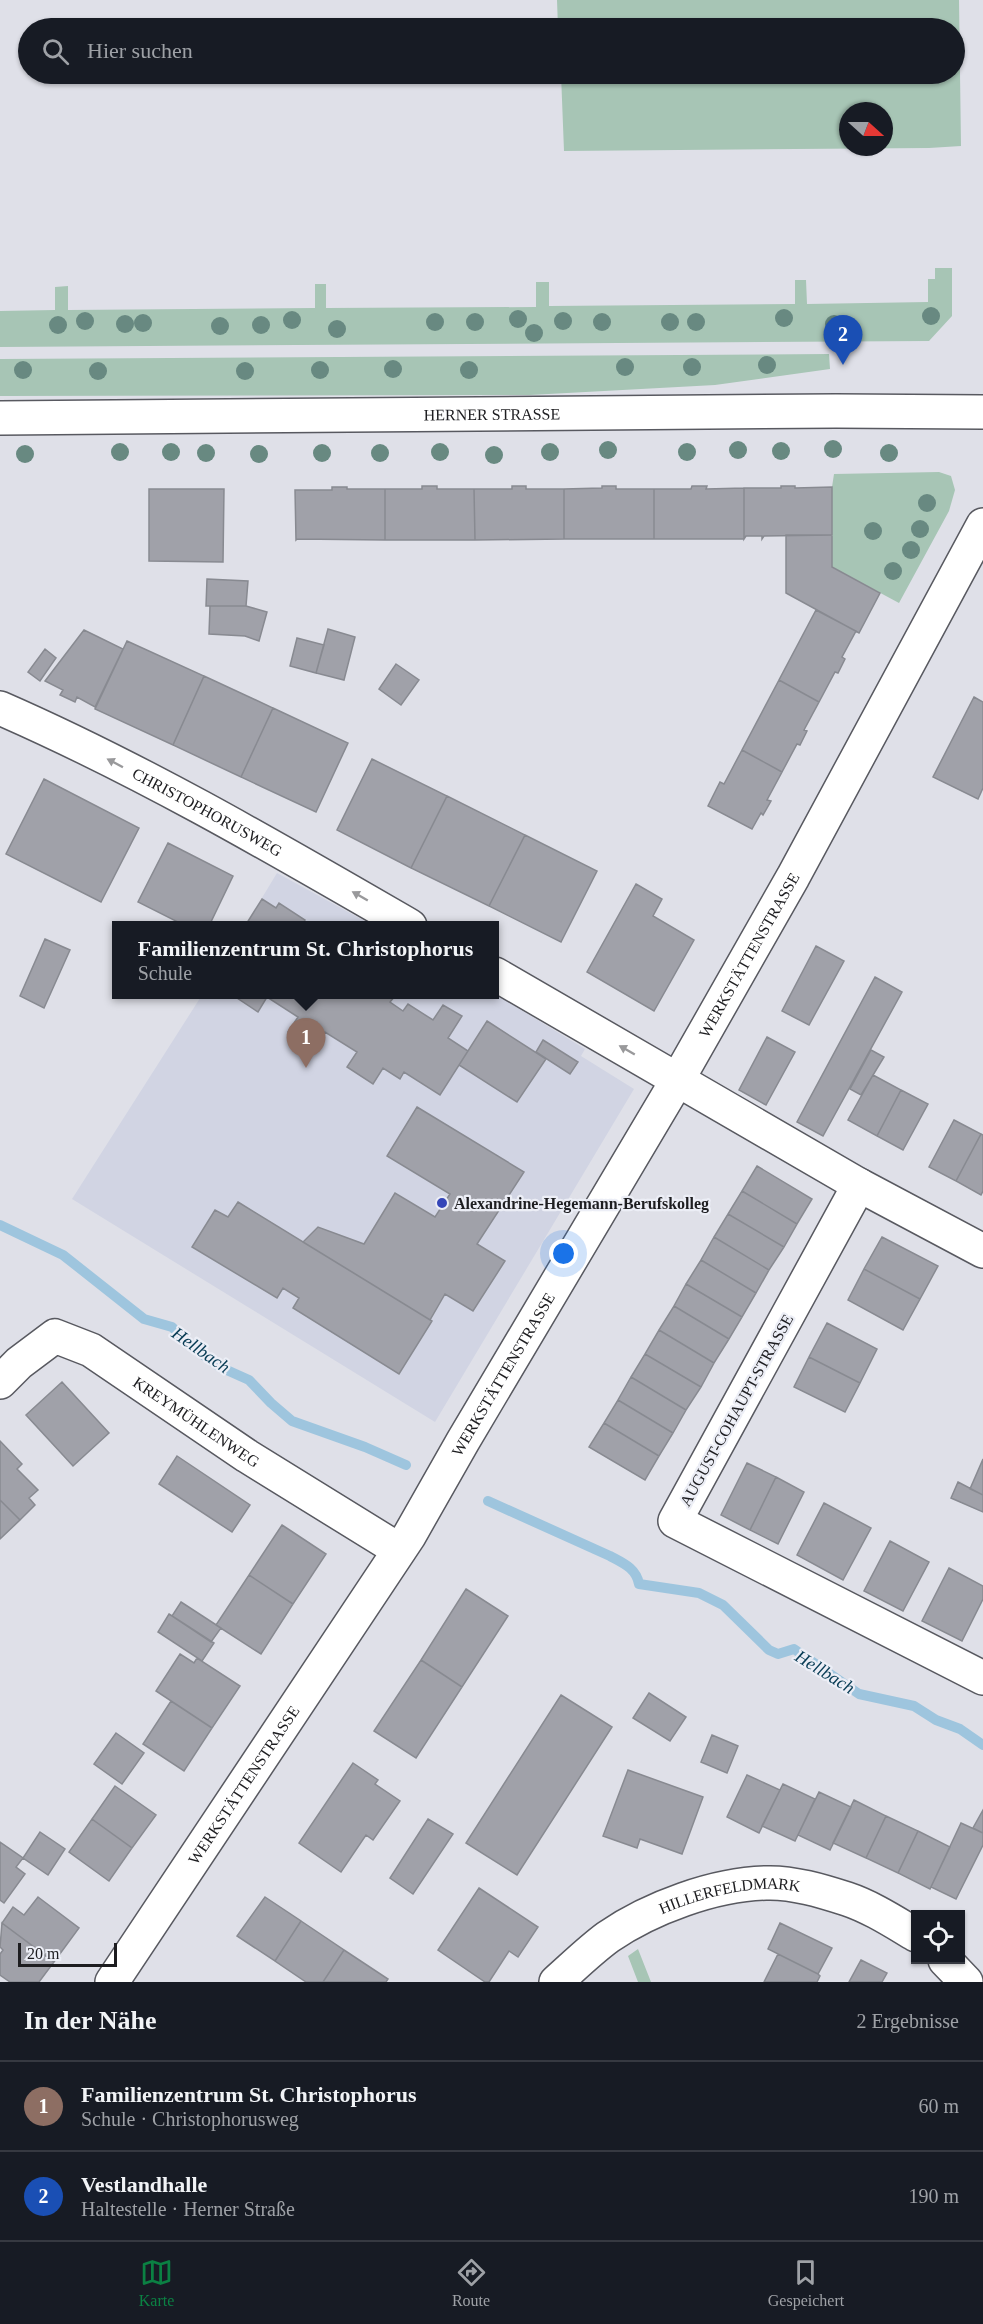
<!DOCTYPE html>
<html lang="de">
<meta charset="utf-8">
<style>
:root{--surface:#171b24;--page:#242831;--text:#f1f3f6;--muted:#9ea1a6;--line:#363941;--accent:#0b8043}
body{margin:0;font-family:Georgia,serif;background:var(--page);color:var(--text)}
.controls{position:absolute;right:18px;bottom:18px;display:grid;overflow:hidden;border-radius:0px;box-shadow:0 2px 4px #0004}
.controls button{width:54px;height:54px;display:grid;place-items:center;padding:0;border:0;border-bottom:2px solid var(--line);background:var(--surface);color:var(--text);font:30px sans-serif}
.compass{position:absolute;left:839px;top:102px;width:54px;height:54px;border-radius:50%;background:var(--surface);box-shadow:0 2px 4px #0004;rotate:111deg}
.scale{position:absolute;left:18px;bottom:15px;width:99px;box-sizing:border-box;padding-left:6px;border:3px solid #1d1d20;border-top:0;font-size:16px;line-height:21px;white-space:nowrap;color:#1d1d20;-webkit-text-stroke:4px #eceef6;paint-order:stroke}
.you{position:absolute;left:564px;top:1254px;width:21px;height:21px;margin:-15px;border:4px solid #fff;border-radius:50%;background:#1a73e8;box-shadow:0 0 0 9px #1a73e833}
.badge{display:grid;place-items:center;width:39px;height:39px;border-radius:50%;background:var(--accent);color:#fff;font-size:20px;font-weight:700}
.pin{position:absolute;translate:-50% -50px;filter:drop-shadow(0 2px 3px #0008)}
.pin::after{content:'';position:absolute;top:32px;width:21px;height:18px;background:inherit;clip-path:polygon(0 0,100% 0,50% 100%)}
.popup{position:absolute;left:112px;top:921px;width:387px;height:78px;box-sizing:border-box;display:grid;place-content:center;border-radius:0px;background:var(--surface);filter:drop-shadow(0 2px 4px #0005);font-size:20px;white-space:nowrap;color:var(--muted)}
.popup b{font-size:22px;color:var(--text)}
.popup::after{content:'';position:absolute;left:50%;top:100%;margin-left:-12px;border:12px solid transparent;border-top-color:var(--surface)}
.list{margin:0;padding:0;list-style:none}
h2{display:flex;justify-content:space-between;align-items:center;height:78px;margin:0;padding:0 24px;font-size:26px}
h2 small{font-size:20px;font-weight:400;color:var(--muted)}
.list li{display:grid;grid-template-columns:39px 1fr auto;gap:18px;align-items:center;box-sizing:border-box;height:90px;padding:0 24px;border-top:2px solid var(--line)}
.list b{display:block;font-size:22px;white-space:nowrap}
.list p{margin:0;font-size:20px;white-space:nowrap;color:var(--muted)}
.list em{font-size:20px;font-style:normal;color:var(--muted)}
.icon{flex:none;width:33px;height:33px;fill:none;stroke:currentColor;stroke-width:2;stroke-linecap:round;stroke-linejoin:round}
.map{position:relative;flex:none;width:983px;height:1982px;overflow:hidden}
.search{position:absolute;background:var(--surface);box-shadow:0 2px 4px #0004;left:18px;right:18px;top:18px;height:66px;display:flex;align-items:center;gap:15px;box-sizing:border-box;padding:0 21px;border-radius:33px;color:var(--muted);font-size:22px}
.sheet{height:258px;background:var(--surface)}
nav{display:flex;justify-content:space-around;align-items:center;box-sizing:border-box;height:84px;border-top:2px solid var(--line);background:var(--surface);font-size:16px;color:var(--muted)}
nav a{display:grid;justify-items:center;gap:3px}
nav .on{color:var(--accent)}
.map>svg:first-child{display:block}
</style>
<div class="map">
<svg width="983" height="1982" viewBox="0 0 983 1982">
<rect width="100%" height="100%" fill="#dfe0e8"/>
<path fill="#d1d4e3" d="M277,873L372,925L245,926Z
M495,994L585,1049L581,1056L634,1089L435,1422L72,1199L202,995Z"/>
<path fill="#a7c5b5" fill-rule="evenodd" d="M557,0H959L961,146L929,148L564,151L561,74H954V28H558ZM848,111H884V147H848Z
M935,268H952V316L929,341L0,347V311L55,310V287L68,286V310L315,308V284H326V308L536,307V282H549V306L795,304V280H806L807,304L928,302V279H935Z
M829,354L830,369L715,385L530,395L0,396V359Z
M939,472L951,476L955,490L949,511L899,603L832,567V487L834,474Z
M638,1949L651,1982H638L628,1956Z"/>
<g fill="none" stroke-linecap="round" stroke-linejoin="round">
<path stroke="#9ec5de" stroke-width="10" d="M0,1225L63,1255L144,1319L172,1327L195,1349L220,1367L249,1380L271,1403L292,1421L365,1447L406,1465
M488,1501L610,1556C623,1563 636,1568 639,1584L699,1593L723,1605L769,1650L778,1654L794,1649L859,1694L914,1706L936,1720L960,1729L983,1745"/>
</g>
<path fill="#a0a1a9" stroke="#888a91" stroke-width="1.5" d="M422,486H437V489H474L475,540H385V489H422Z
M512,486H526V489H564V539L475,540L474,489H512Z
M602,486H616V489H654V539H564V489L602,488Z
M692,486H707L706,489L744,488V539H654V489H691Z
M781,486H795V488L832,487V535L764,536L762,539V536H746L744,539V488H781Z
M332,487H347V489H385V540L297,539L296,540L295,490H332Z
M149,489H224L223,562L149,561Z
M786,535H832V567L880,593L859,633L786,593Z
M207,579L248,581L246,606H206Z
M210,606H246L267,612L259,641L245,636L209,634Z
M816,610L856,631L842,657L845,659L838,673L835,672L819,702L779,680Z
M328,629L355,637L344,680L316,673Z
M84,630L123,649L95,707L77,697L75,702L60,695L63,690L45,681Z
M297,638L324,645L316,673L290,666Z
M127,641L204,676L173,745L95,709Z
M45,649L56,658L40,681L28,672Z
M396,664L419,680L401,705L379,689Z
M204,676L273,708L241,777L173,745Z
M779,680L819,702L804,730L807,731L800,745L797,744L782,772L742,750Z
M974,697L983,702V788L978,799L933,777Z
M273,708L348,743L316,812L241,777Z
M742,750L782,772L767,800L771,801L763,815L761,813L752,829L708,806L720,782L724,784Z
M372,759L447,796L411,868L337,830Z
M44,779L139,828L101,902L6,854Z
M447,796L525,835L489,906L411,868Z
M525,835L597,871L561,942L489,906Z
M168,843L233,876L209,926H176L178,922L138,902Z
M636,884L662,899L653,916L694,940L654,1011L587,972Z
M262,899L276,908L279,903L305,920L302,926H245Z
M45,939L70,950L44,1008L20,996Z
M816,946L844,961L809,1025L782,1011Z
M875,977L902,992L823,1136L797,1122Z
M231,994H393L395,996L390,1002L403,1011L408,1004L433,1020L443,1005L462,1016L448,1038L468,1051L440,1095L404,1072L400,1079L383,1068L373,1084L347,1067L357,1052L325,1032L315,1048L288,1032L298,1017L267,997L258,1012Z
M487,1021L546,1059L517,1102L459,1065Z
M767,1037L795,1052L766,1105L739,1090Z
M543,1040L578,1062L570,1074L536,1052Z
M871,1050L884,1057L861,1095L850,1089Z
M873,1075L901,1090L877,1136L848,1120Z
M901,1090L928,1104L903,1150L877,1136Z
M417,1107L524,1172L477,1244L505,1261L473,1311L445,1294L430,1320L303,1242L318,1227L364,1244L395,1193L435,1217L450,1194L387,1156Z
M954,1120L981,1134L956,1181L929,1167Z
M981,1134L983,1135V1191L981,1195L956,1181Z
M757,1166L812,1199L797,1224L742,1191Z
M742,1191L797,1224L784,1247L728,1214Z
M238,1202L432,1321L399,1374L293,1308L299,1298L283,1288L277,1298L192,1247L215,1210L228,1217Z
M728,1214L784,1247L769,1270L714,1237Z
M714,1237L769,1270L756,1293L701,1260Z
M882,1237L938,1266L920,1299L864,1269Z
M701,1260L756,1293L742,1317L686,1284Z
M864,1269L920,1299L903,1330L848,1300Z
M686,1284L742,1317L729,1339L674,1306Z
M674,1306L729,1339L714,1363L659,1330Z
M827,1323L877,1349L860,1383L809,1357Z
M659,1330L714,1363L701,1387L645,1354Z
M645,1354L701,1387L686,1410L631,1377Z
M809,1357L860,1383L845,1412L794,1387Z
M631,1377L686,1410L673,1433L618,1400Z
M62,1382L109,1433L73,1466L26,1415Z
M618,1400L673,1433L659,1456L604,1423Z
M604,1423L659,1456L645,1480L589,1447Z
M0,1441L22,1464L17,1469L38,1490L29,1498L35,1505L20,1520L0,1500Z
M177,1456L250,1505L232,1532L159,1484Z
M983,1459V1495L970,1489Z
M747,1463L776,1477L750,1530L721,1515Z
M776,1477L804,1492L778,1544L750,1530Z
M958,1482L983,1495V1512L951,1498Z
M0,1500L20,1520L0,1539Z
M824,1503L871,1528L843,1580L797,1555Z
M282,1525L326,1554L293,1604L249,1575Z
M890,1541L929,1562L903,1611L864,1591Z
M949,1568L983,1586V1599L962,1641L922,1621Z
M249,1575L293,1604L261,1654L216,1625Z
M466,1589L508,1616L462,1687L421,1660Z
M181,1602L221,1628L211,1642L172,1616Z
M169,1614L214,1643L202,1661L158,1632Z
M180,1654L194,1663L197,1658L240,1686L212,1728L156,1691Z
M421,1660L462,1687L416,1758L374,1731Z
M649,1693L686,1717L670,1741L633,1718Z
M561,1695L612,1727L517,1875L466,1843Z
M171,1701L212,1728L184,1771L143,1744Z
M116,1733L144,1753L122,1784L94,1764Z
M712,1735L738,1746L727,1773L701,1762Z
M353,1763L378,1780L375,1784L400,1801L373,1840L366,1835L341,1872L299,1843Z
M628,1770L703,1797L682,1854L640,1839L637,1848L603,1836Z
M747,1775L780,1790L759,1833L727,1817Z
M783,1784L815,1799L795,1841L762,1826Z
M115,1786L156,1815L132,1848L92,1819Z
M819,1792L851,1807L830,1850L798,1835Z
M854,1800L886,1816L866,1858L833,1843Z
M983,1810V1833L973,1828Z
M886,1816L918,1831L898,1873L866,1858Z
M92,1819L132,1848L109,1881L69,1852Z
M428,1819L453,1834L413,1894L390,1878Z
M961,1823L983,1833V1845L956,1899L931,1887Z
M918,1831L950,1847L930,1889L898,1873Z
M40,1832L65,1849L48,1875L23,1858Z
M0,1842L23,1858L16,1867L25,1874L4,1903L0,1900Z
M479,1888L538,1927L518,1957L509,1951L489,1982H485L438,1950Z
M38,1897L79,1928L54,1962L2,1923L13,1907L24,1915Z
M265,1897L301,1921L275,1961L237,1936Z
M301,1921L344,1950L323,1982H306L275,1961Z
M2,1923L54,1962L39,1982H10L0,1975V1954L3,1950L0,1947Z
M780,1923L832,1948L818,1974L768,1949Z
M344,1950L388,1979L386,1982H323Z
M778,1954L818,1974L820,1976L817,1982H764Z
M861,1960L887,1973L882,1982H849Z"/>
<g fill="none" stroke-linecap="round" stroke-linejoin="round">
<defs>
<g id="street">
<path id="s1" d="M0,708C142,770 277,849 410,926"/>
<path d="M495,974L859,1185L983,1251"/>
<path d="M859,1185L675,1521L983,1678"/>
<path id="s2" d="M0,1382L19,1363L55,1336L91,1350L247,1456L399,1550"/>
<path d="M945,1960L966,1982"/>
<path id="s3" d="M112,1982L409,1536L463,1441L678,1079L793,877L983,525"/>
<path id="s4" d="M556,1982C573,1967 589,1951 608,1937C650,1908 715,1884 766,1883C793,1882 822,1891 847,1899C871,1907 894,1922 916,1935"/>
</g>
<g id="secondary">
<path id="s5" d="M0,418L836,411L983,412"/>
</g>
</defs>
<use href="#street" stroke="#585960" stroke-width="36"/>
<use href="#secondary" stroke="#585960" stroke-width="36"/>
<use href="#street" stroke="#fff" stroke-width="33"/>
<use href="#secondary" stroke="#fff" stroke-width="33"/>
</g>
<g fill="#688981">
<circle cx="931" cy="316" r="9"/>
<circle cx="784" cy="318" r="9"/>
<circle cx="518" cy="319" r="9"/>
<circle cx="292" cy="320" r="9"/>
<circle cx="85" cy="321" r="9"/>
<circle cx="563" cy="321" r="9"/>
<circle cx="435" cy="322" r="9"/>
<circle cx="475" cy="322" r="9"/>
<circle cx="602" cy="322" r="9"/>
<circle cx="670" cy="322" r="9"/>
<circle cx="696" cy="322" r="9"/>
<circle cx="143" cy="323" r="9"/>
<circle cx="125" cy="324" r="9"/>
<circle cx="834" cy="324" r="9"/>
<circle cx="58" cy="325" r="9"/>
<circle cx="261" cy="325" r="9"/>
<circle cx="220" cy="326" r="9"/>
<circle cx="337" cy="329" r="9"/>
<circle cx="534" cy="333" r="9"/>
<circle cx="767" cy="365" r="9"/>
<circle cx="625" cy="367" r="9"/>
<circle cx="692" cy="367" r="9"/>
<circle cx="393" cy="369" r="9"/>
<circle cx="23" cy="370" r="9"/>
<circle cx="320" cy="370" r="9"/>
<circle cx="469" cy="370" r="9"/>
<circle cx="98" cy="371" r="9"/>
<circle cx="245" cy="371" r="9"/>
<circle cx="833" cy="449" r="9"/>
<circle cx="608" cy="450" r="9"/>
<circle cx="738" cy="450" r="9"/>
<circle cx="781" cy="451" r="9"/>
<circle cx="120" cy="452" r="9"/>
<circle cx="171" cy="452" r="9"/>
<circle cx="440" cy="452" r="9"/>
<circle cx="550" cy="452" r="9"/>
<circle cx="687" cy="452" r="9"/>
<circle cx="206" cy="453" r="9"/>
<circle cx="322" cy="453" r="9"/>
<circle cx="380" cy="453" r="9"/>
<circle cx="889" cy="453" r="9"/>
<circle cx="25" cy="454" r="9"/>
<circle cx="259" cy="454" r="9"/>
<circle cx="494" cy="455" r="9"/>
<circle cx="927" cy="503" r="9"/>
<circle cx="920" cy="529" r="9"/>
<circle cx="873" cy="531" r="9"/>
<circle cx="911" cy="550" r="9"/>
<circle cx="893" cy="571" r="9"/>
</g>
<defs><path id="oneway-solid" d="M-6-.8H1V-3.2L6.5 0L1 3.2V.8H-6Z" transform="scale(1.5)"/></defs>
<g fill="#99999b">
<use href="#oneway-solid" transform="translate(115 763) rotate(-152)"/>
<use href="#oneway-solid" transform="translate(360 896) rotate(-150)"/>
<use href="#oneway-solid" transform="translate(627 1050) rotate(-150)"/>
</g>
<circle fill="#3546b8" stroke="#eceef6" stroke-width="2" cx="442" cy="1203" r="6"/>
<g text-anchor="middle" stroke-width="4.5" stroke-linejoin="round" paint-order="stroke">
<g font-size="16" fill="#1d1d20" stroke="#eceef6">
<text dy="6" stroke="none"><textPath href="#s5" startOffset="492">HERNER STRASSE</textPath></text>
<text dy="6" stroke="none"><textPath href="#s1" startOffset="232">CHRISTOPHORUSWEG</textPath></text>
<text dy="6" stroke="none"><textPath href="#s3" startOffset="1209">WERKSTÄTTENSTRASSE</textPath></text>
<text dy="6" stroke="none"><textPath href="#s3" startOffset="723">WERKSTÄTTENSTRASSE</textPath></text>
<text transform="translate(736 1410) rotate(-61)" y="6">AUGUST-COHAUPT-STRASSE</text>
<text dy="6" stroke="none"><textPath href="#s2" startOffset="238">KREYMÜHLENWEG</textPath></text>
<text dy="6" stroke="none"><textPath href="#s3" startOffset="237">WERKSTÄTTENSTRASSE</textPath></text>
<text dy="6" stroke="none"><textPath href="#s4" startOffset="200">HILLERFELDMARK</textPath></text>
</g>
<g font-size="16" font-weight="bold" fill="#1d1d20" stroke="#eceef6" text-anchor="start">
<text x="454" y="1209">Alexandrine-Hegemann-Berufskolleg</text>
</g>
<g font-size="18" font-style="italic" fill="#073b54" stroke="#eceef6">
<text transform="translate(201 1350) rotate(35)" y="6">Hellbach</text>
<text transform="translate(825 1672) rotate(32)" y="6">Hellbach</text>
</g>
</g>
</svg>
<div class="controls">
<button><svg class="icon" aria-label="locate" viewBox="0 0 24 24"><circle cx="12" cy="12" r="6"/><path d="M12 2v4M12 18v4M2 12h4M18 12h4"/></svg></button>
</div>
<svg class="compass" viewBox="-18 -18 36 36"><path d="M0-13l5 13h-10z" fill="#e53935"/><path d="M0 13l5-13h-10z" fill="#9ea1a6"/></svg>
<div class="scale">20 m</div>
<div class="you"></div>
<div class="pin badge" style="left:306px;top:1068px;background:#8d6e63">1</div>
<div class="popup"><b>Familienzentrum St. Christophorus</b>Schule</div>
<div class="pin badge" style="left:843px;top:365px;background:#1a4fb4">2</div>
<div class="search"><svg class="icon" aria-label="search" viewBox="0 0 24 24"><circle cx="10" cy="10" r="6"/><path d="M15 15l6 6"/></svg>Hier suchen</div>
</div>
<section class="sheet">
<h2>In der Nähe<small>2 Ergebnisse</small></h2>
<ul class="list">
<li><span class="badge" style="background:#8d6e63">1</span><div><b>Familienzentrum St. Christophorus</b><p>Schule · Christophorusweg</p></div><em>60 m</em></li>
<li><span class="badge" style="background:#1a4fb4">2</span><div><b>Vestlandhalle</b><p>Haltestelle · Herner Straße</p></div><em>190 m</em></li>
</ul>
</section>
<nav>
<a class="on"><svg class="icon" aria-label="map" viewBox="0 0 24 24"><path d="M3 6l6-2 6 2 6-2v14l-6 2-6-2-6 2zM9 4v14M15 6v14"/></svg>Karte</a>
<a><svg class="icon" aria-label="directions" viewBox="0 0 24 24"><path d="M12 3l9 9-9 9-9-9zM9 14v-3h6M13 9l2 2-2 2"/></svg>Route</a>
<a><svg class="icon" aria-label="saved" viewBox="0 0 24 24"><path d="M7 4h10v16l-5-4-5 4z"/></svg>Gespeichert</a>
</nav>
